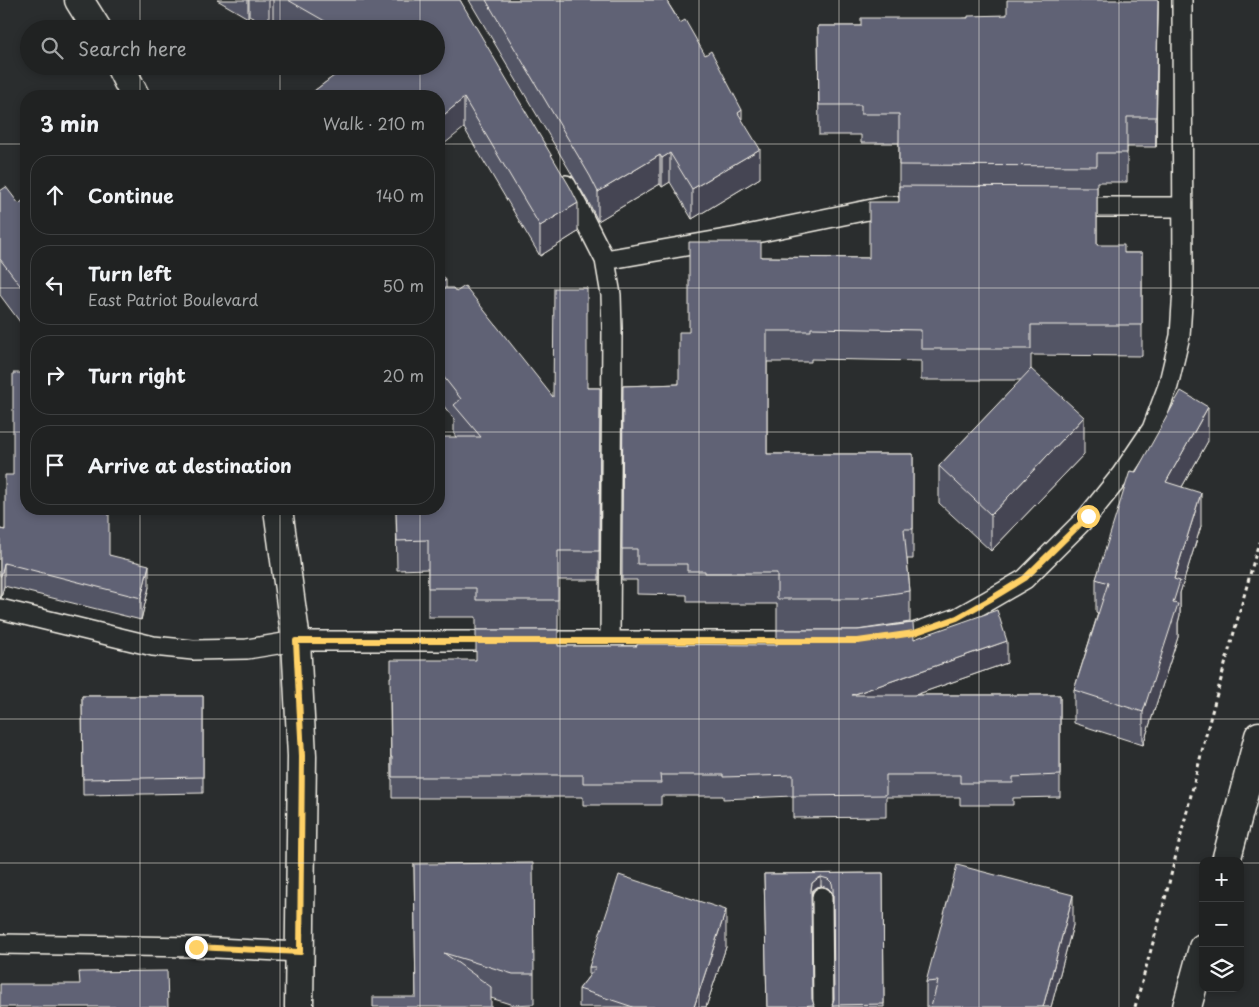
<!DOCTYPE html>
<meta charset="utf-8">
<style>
:root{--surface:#202222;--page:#282a2a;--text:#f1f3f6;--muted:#a2a4a5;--line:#3d3f40}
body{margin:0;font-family:"Playpen Sans",sans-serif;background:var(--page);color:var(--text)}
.controls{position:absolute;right:15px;bottom:15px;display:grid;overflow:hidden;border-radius:10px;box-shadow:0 2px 8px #0003}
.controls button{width:45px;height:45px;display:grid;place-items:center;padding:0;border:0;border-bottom:1px solid var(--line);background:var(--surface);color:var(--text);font:25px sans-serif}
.stop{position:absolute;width:15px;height:15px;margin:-11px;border:4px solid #ffd166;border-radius:50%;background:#fff}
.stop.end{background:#ffd166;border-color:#fff;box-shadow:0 1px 5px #0008}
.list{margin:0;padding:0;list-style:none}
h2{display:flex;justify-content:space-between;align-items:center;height:65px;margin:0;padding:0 20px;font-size:21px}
h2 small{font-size:16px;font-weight:400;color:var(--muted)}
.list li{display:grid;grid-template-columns:32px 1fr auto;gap:15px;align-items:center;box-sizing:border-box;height:80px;margin:0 10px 10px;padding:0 10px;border:1px solid var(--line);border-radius:20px}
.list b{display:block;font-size:19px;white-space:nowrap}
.list p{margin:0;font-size:16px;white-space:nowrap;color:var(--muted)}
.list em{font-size:16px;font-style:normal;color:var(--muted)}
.icon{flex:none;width:28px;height:28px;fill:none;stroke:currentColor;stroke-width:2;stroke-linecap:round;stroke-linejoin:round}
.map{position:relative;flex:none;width:1259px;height:1007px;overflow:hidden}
.search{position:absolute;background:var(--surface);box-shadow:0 2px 8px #0003;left:20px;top:20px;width:425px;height:55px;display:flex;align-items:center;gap:12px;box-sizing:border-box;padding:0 18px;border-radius:28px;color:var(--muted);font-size:19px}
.panel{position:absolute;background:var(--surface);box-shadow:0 2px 8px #0003;left:20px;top:90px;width:425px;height:425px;border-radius:20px}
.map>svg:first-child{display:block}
</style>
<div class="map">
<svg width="1259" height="1007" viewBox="0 0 1259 1007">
<rect width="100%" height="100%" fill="#2a2d2e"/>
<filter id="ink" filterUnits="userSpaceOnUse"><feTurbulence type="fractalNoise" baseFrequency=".02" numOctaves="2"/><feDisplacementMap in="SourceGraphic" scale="10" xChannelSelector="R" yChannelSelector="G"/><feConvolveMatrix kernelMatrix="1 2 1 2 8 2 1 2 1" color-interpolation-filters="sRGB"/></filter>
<g filter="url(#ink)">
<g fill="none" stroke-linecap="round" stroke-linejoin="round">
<defs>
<path id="lane" d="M566,185L580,211L605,260L611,295L612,330L610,641
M1071,207H1182
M605,260L737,237L887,206H894
M0,609L153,646L193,650L247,649L296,641H500
M890,636L914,633L957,618L989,600L1025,579L1088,516L1121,475L1152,429L1168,386L1180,336L1183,288L1182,0
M533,641H803
M822,897L823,1007
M0,944L196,947L299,952"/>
<path id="secondary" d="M79,0L97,29
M120,66L135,96
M278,509L296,641L302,756L299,1007
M1226,861L1259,736
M1187,1007L1203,948"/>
</defs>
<use href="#lane" stroke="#f4f1e8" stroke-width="22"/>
<use href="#secondary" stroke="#f4f1e8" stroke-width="31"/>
<path stroke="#f4f1e8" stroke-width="3" stroke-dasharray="4 4" stroke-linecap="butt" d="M1135,1007L1164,903L1210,719L1259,542"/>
<use href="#lane" stroke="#2a2d2e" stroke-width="19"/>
<use href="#secondary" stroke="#2a2d2e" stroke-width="28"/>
</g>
<path fill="#535465" stroke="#f4f1e8" d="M217,0H460L578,232L540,256L464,128L439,96H314V91L342,70L335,66H436V29H287L273,21L269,27L249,16L248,18Z
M469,0H666L742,120L760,178L692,219L670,182L662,187L660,184L598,221L590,205Z
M1158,0L1156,147H1127V182H1097V245L1124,253H1142V356L1031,355V369L1084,454L991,551L939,503V466L1021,380H921V361L811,359V362H767V454H913V559H907L910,591V622L857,630H777V604H705V602H687V595L637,594V580H622L623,386L679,384L689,332L761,257L869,258L899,202V143H861V135H819L818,26H861L1007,15Z
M0,191L19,204L26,198V330L0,295Z
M439,271L446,288L553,397L587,388H600L599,580H558V630H476V617H428V569L397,570L396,509L456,437L454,434V419L439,400Z
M1208,441L1182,487L1201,526L1180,593V615L1178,623V637L1143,745L1074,723V690L1098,613L1096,612V579L1136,472Z
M13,475L109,555L149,587L141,620L4,586L1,598H0V529L5,530Z
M914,639L1007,663L915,695H1060V797L1013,798V805H960V797H886V817L793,818V796L723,799V796H661V805H583V797H522V798H392V779H391L390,699L476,660L558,646L777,645Z
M82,696H203V793L83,795Z
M414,864L534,974V1004L513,1005L491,998L416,997Z
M883,873L884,1007H832L834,999L833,897L832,892L828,888L821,886L817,887L812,891L811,897L812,999L814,1007H767L764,874Z
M1073,925L1051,1007H926V982Z
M726,947L706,1007H579V989L589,976V967Z"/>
<path fill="#444552" stroke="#f4f1e8" d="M248,0H249V16L248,18Z
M269,0H273V21L269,27Z
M1158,0V16L1156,147V117Z
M464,98V128L439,148V119Z
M742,110V140L738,113Z
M760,149V178L692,219V189Z
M670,153V182L662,187V158Z
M660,155V184L598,221V192Z
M578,203V232L540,256V226Z
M446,280V309L439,313V284Z
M1208,407V441L1166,515V482Z
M1084,417V454L991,551V515Z
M1201,493V526L1180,593V615L1178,623V637L1143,745V712L1173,603L1174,579Z
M4,563V586L1,598V576Z
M149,565V587L141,620V598Z
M1007,641V663L852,717V695Z
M821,877V886L817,887L812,891L811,897V889L812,883L817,879Z
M1073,895V925L1051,1007H1043Z
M726,910V947L706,1007H694Z"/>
<path fill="#616275" stroke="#f4f1e8" d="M288,0H460L570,187L578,203L540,226L464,98L439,119V96H318L314,91L347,66H436V29H327L330,24Z
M486,0H666L680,23L685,20L705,55L711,51L742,110L738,113L760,149L692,189L670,153L662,158L660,155L598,192L590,176Z
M1007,0H1158L1156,117H1127V153H1097V166L899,165V114H861V105H819L818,26H861V18H968V16L1007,15Z
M899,186L1097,187V245H1124V253H1142V325H1031V349H921V330L811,328V331H767V454H913V529H904L910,591L857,599H777V573H705V571H687V564H637V549H622L623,386L679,384V332H689V242H761V257L869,258V202H899Z
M6,187L19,204L26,198V293L0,259V191Z
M439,271L446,280L439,284Z
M465,286L553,397L554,288H587V388H600L599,551H558V600H476V588H428V540L397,541L396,509H439V437H481L454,405L461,399L439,371V288H453L456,292Z
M1031,369L1084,417L991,515L939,466Z
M13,373H26V509H109V555L149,565L141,598L4,563L1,576H0V529L5,530V475H13Z
M1181,391L1208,407L1166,482L1201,493L1174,579L1180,581L1173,603L1178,604L1143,712L1074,690L1108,583L1096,579L1130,471L1136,472Z
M997,610L1007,641L852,695H1060V775L1013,777V783H960V775H886V795L793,796V775L723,777V775H660L661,783H583V775H522V777H392V757H391L390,677H391V660H476V630H558V646H637V644L777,645V630H858L913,623L914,639Z
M82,696H203V777L83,779Z
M533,863L534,974H513L444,953L491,987V1007H373V997H416L414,864Z
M957,865L1073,895L1043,1007H931L938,981L926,982Z
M883,873L884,1004L832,1005L834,999L833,889L832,883L828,879L821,877L817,879L812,883L811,889L812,999L814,1005L799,1006V1007H767L764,874Z
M619,875L726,910L694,1007H633L579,989L596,967H589Z
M167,971L168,1007H0V984H80L79,972Z"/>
</g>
<g fill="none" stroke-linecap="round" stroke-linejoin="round" filter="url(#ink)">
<path stroke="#ffd166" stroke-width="6" d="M196,947L300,952L302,756L296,641H858L914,633L957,618L989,600L1025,578L1088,516"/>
</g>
<path fill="none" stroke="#f4f1e8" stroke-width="1" stroke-opacity="0.55" d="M140,0V29M280,0V29M420,0V29M560,0V1007M699,0V1007M839,0V1007M979,0V1007M1119,0V1007M140,66V96M280,66V96M420,66V96M0,144H26M439,144H1259M0,288H26M439,288H1259M0,432H26M439,432H1259M140,509V1007M280,509V1007M420,509V1007M0,575H1259M0,719H1259M0,863H1203M1240,863H1259"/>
</svg>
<div class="controls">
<button>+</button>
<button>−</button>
<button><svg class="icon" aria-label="layers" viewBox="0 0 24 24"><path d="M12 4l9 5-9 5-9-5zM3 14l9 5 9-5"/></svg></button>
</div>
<div class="stop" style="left:1088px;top:516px"></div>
<div class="stop end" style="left:196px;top:947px"></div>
<div class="search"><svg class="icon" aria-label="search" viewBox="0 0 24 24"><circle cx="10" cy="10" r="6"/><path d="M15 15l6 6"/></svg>Search here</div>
<section class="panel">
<h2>3 min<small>Walk · 210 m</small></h2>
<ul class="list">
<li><svg class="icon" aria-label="ahead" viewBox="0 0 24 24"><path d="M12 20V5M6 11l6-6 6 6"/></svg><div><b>Continue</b></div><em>140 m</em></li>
<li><svg class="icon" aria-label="left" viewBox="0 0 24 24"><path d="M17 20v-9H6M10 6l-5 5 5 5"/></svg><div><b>Turn left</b><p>East Patriot Boulevard</p></div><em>50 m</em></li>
<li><svg class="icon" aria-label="right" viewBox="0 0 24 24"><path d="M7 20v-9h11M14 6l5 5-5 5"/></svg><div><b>Turn right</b></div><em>20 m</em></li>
<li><svg class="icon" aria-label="arrive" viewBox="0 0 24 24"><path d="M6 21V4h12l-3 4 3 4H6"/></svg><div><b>Arrive at destination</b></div></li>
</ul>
</section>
</div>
